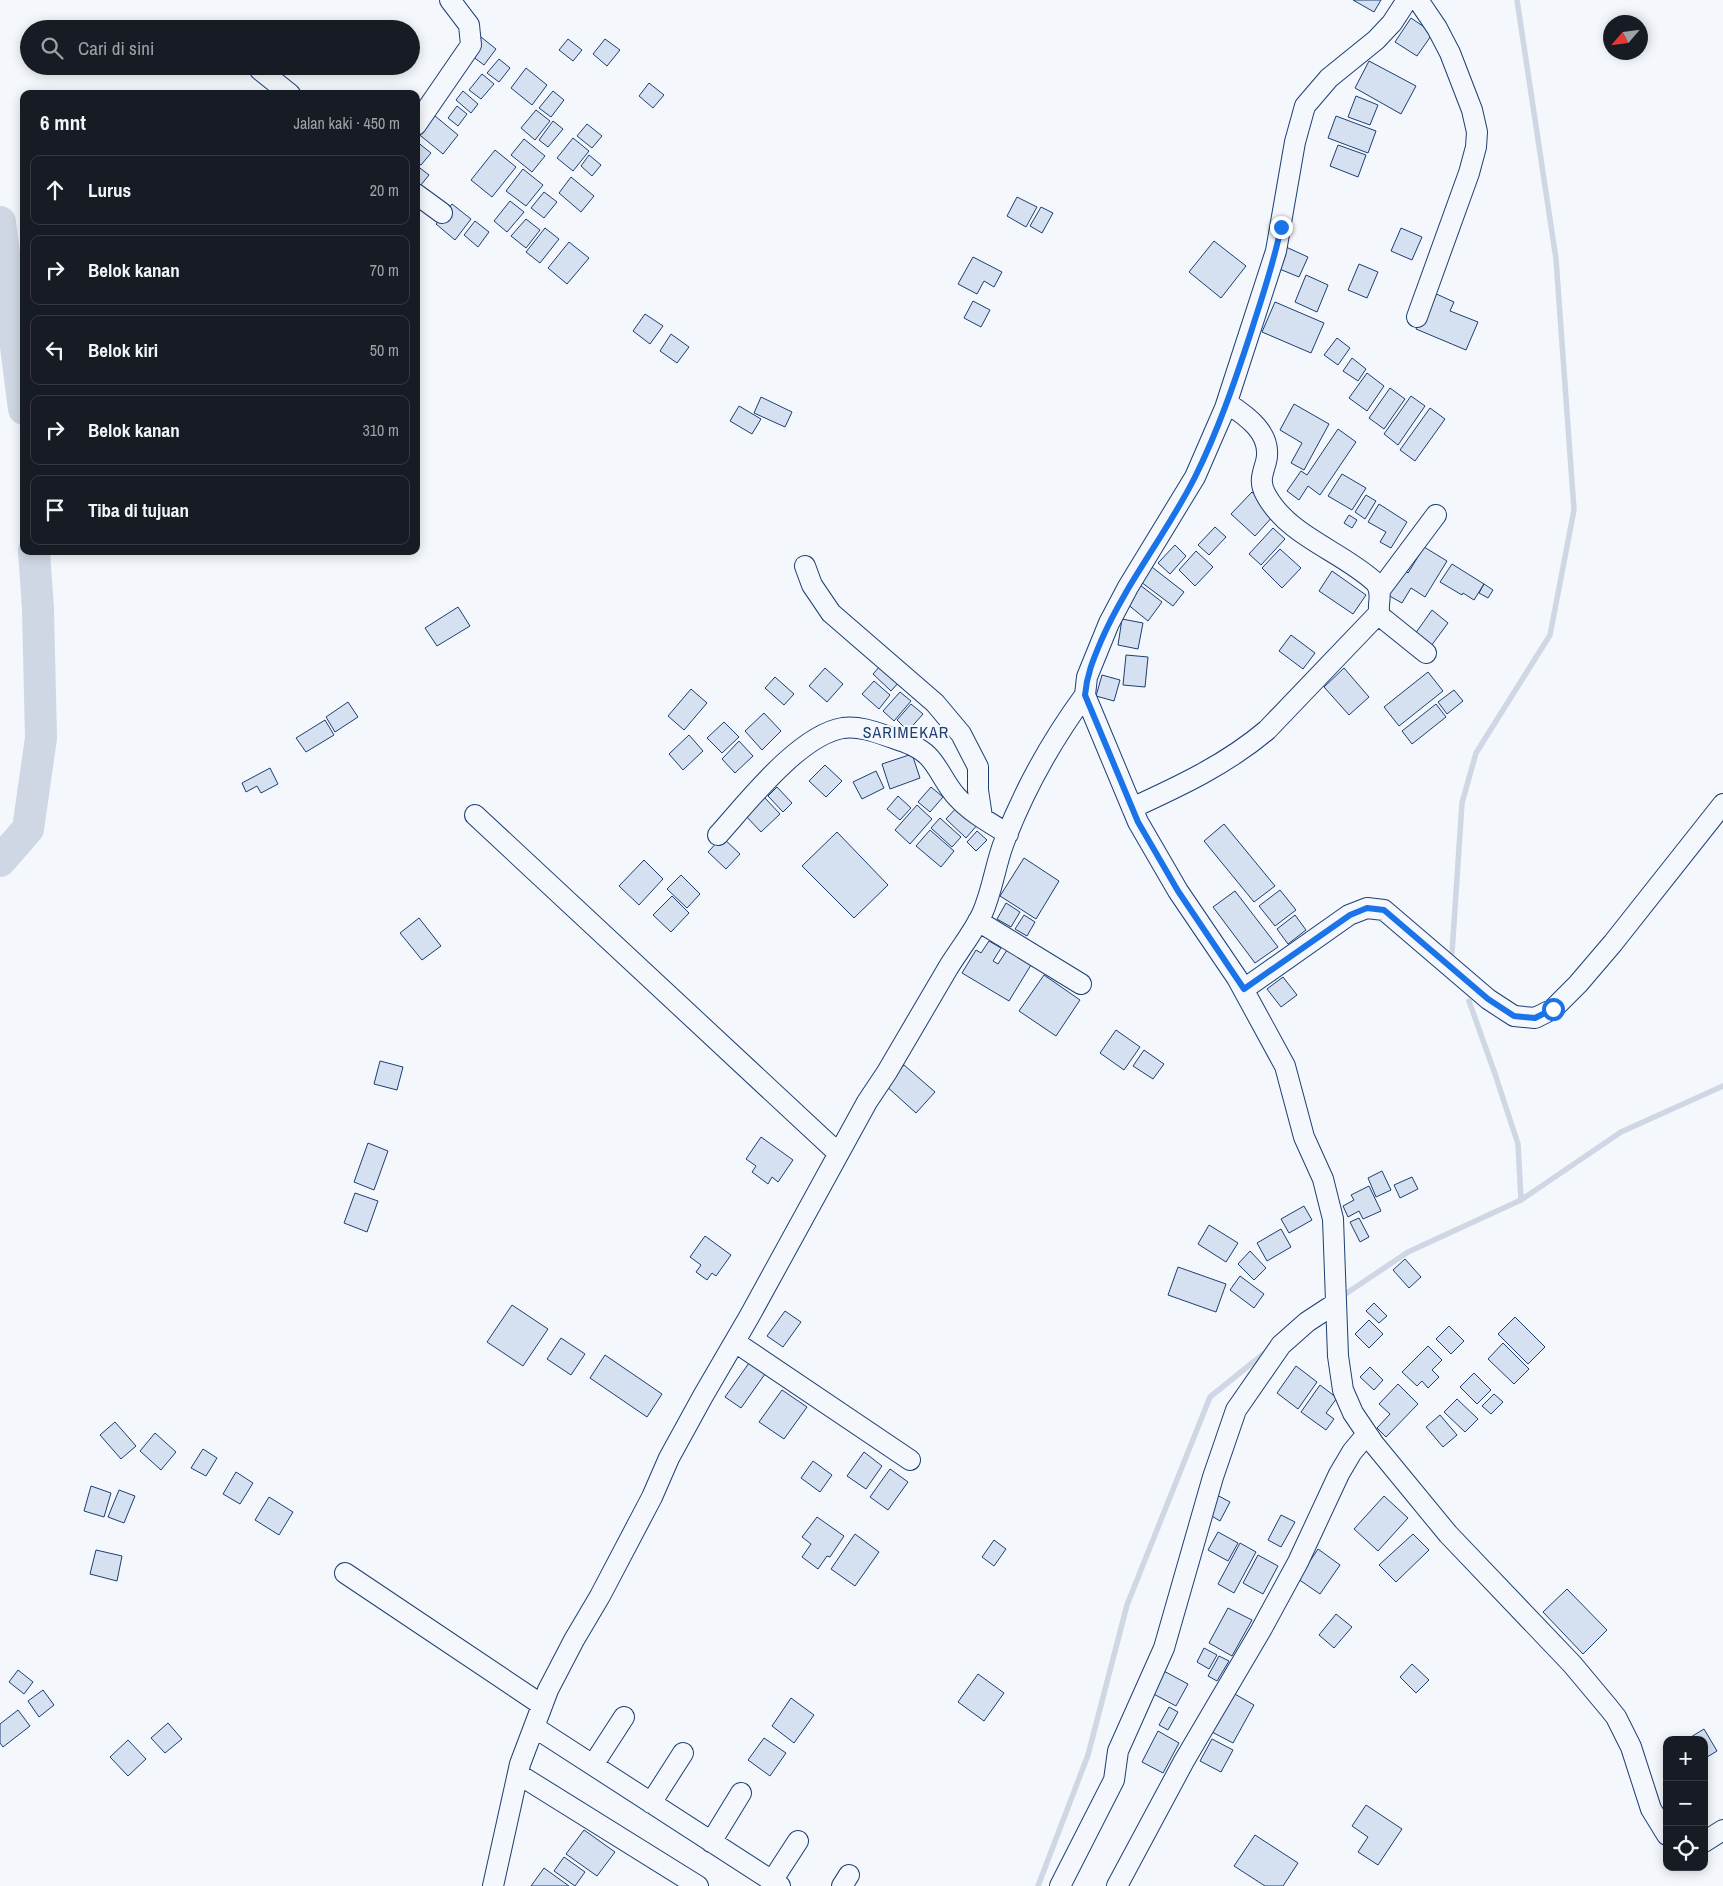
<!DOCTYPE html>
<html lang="id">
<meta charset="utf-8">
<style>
:root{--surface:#171b24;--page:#20242c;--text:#f1f3f6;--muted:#9ea1a6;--line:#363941}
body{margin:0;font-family:"Archivo Narrow",sans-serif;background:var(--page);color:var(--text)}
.controls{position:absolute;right:15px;bottom:15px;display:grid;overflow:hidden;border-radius:10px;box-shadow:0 2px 12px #0003}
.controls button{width:45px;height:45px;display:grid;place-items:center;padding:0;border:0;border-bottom:1px solid var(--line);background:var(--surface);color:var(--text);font:25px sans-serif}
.compass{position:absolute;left:1603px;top:15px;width:45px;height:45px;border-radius:50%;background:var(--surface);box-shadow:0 2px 12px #0003;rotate:242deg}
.stop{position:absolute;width:15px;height:15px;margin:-11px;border:4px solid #1a73e8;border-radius:50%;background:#fff}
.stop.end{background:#1a73e8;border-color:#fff;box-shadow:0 1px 5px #0008}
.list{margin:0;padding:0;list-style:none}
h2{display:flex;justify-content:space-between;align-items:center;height:65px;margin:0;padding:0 20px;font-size:21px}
h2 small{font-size:16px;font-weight:400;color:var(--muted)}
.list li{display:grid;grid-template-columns:32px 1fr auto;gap:15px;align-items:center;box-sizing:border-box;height:70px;margin:0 10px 10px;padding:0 10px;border:1px solid var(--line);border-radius:10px}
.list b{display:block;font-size:19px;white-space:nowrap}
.list em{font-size:16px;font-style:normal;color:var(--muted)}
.icon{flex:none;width:28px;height:28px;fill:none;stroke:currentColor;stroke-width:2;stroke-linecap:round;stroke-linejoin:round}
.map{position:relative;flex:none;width:1723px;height:1886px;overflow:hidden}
.search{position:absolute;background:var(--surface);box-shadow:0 2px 12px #0003;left:20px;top:20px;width:400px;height:55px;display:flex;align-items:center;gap:12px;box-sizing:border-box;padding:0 18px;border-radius:28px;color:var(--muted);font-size:19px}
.panel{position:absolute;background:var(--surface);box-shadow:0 2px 12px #0003;left:20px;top:90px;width:400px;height:465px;border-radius:10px}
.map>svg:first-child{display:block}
</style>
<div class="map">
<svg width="1723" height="1886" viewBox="0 0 1723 1886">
<rect width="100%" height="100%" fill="#f4f7fb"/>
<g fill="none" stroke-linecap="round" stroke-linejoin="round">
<path stroke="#cfd7e4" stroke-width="5.5" d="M1452,953L1462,803L1476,753L1550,635L1574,510L1556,259L1517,0
M1469,1001L1495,1074L1518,1144L1521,1200
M1341,1297L1408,1252L1521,1200L1621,1132L1723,1086
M1038,1886L1088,1755L1127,1605L1210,1397L1267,1351"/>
<path stroke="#cfd7e4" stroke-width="32" d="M0,222L24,409
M0,861L28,829L41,738L38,609L34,551"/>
</g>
<path fill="#d5e0f0" stroke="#1d3f73" d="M1353,0H1381L1374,12Z
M1411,18L1433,33L1417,56L1395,42Z
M481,37L496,49L484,65L468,53Z
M568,39L582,50L573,61L559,50Z
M605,39L620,50L607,66L593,54Z
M499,59L510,68L499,82L487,73Z
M1369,61L1416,86L1401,114L1355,88Z
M526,68L547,85L532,105L511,88Z
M482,74L494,84L481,99L469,90Z
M649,83L664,95L653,108L639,96Z
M463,91L478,104L471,113L456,100Z
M553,91L564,100L551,117L539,108Z
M1356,96L1378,105L1370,125L1348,117Z
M457,106L467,114L458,126L448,118Z
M536,110L550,121L535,140L521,128Z
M429,111L458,135L443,154L416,132Z
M1336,116L1376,131L1368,153L1328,138Z
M553,121L563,129L548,147L539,140Z
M587,124L602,136L592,148L577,136Z
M573,138L589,151L573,171L557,158Z
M524,139L545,156L532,172L511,155Z
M416,141L431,153L421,165L416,162Z
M1338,145L1366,155L1358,177L1330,166Z
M495,150L516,167L492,197L471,180Z
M589,155L601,165L592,176L581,166Z
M416,165L429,175L416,191Z
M523,169L543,185L526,206L506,191Z
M571,177L594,196L581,212L559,193Z
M544,192L557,202L544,218L531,208Z
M1017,197L1037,207L1026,227L1007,216Z
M510,201L524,212L507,232L494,221Z
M452,204L471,219L455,240L436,224Z
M1041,207L1053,213L1042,233L1030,226Z
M526,219L540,230L526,248L511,236Z
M475,221L489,232L478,247L464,235Z
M545,228L559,239L540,263L526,252Z
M1401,228L1422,237L1412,260L1391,251Z
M1214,241L1246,266L1221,298L1189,272Z
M569,242L589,258L567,284L548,268Z
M1286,247L1308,257L1299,277L1277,268Z
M973,257L1002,272L994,287L984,281L977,294L958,284Z
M1359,264L1378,272L1367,298L1348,290Z
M1306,275L1328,285L1317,312L1295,302Z
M1432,292L1454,302L1450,311L1478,322L1466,350L1416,329Z
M973,301L990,310L981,327L964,318Z
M1275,302L1324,323L1311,353L1262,332Z
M645,314L663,326L650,344L633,331Z
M671,334L689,347L677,363L660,351Z
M1337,338L1350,348L1338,365L1324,355Z
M1352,358L1366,369L1358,381L1343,371Z
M1367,373L1384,386L1367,411L1349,398Z
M1390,388L1405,399L1384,429L1369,418Z
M1411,396L1425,406L1398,445L1384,434Z
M761,397L792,412L785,427L754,413Z
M1294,404L1329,424L1304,470L1291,463L1302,443L1280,430Z
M739,406L761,419L752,434L730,421Z
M1430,408L1445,419L1415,461L1400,450Z
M1338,429L1356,442L1320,495L1308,486L1299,500L1287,491L1301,471L1307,475Z
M1342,474L1366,488L1352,510L1328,496Z
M1252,492L1275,514L1255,536L1231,514Z
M1366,495L1376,501L1365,519L1355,512Z
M1379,504L1407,522L1391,548L1380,542L1386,532L1368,522Z
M1349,515L1357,520L1352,528L1344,523Z
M1215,527L1226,537L1209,555L1198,545Z
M1273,528L1285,539L1261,565L1249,554Z
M1175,545L1186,556L1170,574L1158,563Z
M1424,547L1447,561L1425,597L1411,588L1402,603L1386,594L1402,568L1408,573Z
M1280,549L1301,568L1282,588L1262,568Z
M1196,551L1213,567L1195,586L1179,570Z
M1148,564L1184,592L1173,606L1137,579Z
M1452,564L1484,584L1474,600L1463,593L1462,595L1440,582Z
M1332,571L1366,595L1353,614L1319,591Z
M1484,584L1493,590L1488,598L1479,593Z
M1140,585L1162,602L1148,621L1126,603Z
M458,607L470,626L437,646L425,628Z
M1432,610L1448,623L1431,646L1415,634Z
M1122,619L1143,623L1138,649L1118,645Z
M1291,635L1315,653L1303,669L1279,651Z
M1126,655L1148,657L1145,687L1123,685Z
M881,665L900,681L891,691L873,674Z
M825,668L843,684L827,702L809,686Z
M1344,668L1369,697L1349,715L1324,687Z
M1428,672L1443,691L1399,726L1384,707Z
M1102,675L1120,680L1114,701L1096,696Z
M775,677L794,694L784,705L765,688Z
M874,681L890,695L879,709L862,694Z
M691,689L707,703L684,730L668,716Z
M1454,690L1463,701L1447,714L1438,702Z
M900,692L911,701L894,721L883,711Z
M348,702L358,717L335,732L326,717Z
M911,704L923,714L908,731L897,720Z
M1436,704L1446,717L1412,744L1402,731Z
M764,713L781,731L762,750L745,731Z
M325,720L334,735L306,752L296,738Z
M724,722L739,737L722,753L707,738Z
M689,735L703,751L683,770L669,754Z
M739,741L753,756L735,773L722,759Z
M912,754L920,778L890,789L882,764Z
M825,765L842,781L826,797L809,781Z
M270,768L278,784L261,793L257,786L246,792L242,783Z
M876,771L884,788L862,799L853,782Z
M777,787L792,803L783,812L768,796Z
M931,787L943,797L930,812L918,802Z
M898,796L911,808L900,820L887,809Z
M764,797L780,814L761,832L745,815Z
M917,805L932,819L910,844L895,830Z
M959,805L979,823L966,838L946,819Z
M940,818L961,837L952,847L931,828Z
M1224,824L1275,886L1254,902L1204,841Z
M930,830L954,851L941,867L916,846Z
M977,831L987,840L976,851L967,842Z
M837,832L888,885L854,918L802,866Z
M722,837L740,854L726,869L708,852Z
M1024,858L1059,881L1036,919L1000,896Z
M644,860L663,879L639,905L619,886Z
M681,875L700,894L687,908L667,889Z
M1280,890L1296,910L1275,926L1259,906Z
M1235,891L1278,947L1255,963L1213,907Z
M672,896L689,913L671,932L653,915Z
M1006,903L1020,912L1011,927L997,919Z
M1024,915L1035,922L1027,936L1015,929Z
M1295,915L1306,930L1288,944L1277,929Z
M419,918L441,946L422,960L400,933Z
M989,941L1001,948L993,961L998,964L1007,950L1031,965L1009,1001L962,973L976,950L981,953Z
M1044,975L1080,1000L1056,1036L1019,1011Z
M1283,977L1297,995L1281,1007L1267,989Z
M1116,1030L1140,1047L1124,1070L1100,1053Z
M1144,1050L1164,1064L1153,1079L1133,1066Z
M380,1061L403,1067L397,1090L374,1084Z
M904,1065L935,1092L916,1113L885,1085Z
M761,1137L793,1160L778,1182L772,1177L768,1184L752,1172L756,1166L746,1159Z
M368,1143L388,1151L374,1190L354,1182Z
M1382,1171L1391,1190L1376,1197L1368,1178Z
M1412,1177L1418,1189L1400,1198L1394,1185Z
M1369,1186L1381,1211L1363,1219L1359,1211L1348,1217L1343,1206L1354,1200L1351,1195Z
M355,1193L378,1201L367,1232L344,1223Z
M1304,1206L1312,1220L1289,1233L1281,1219Z
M1359,1218L1369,1237L1360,1242L1350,1222Z
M1209,1225L1238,1243L1226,1262L1198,1244Z
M1281,1229L1291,1247L1267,1261L1257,1243Z
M705,1236L731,1255L716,1276L712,1273L707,1280L696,1272L701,1265L690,1257Z
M1250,1251L1266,1268L1254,1280L1238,1264Z
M1405,1259L1421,1277L1409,1288L1393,1270Z
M1178,1267L1226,1284L1216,1312L1168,1295Z
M1240,1276L1264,1294L1254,1308L1230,1290Z
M1374,1303L1387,1316L1379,1323L1366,1311Z
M512,1305L548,1329L523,1366L487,1342Z
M785,1311L801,1322L783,1347L767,1336Z
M1515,1317L1545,1347L1528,1364L1498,1334Z
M1369,1320L1383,1334L1369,1348L1355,1334Z
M1449,1326L1464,1341L1451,1354L1436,1339Z
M561,1338L585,1354L571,1375L547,1359Z
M1503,1343L1529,1369L1514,1384L1488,1359Z
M1428,1346L1442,1360L1432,1370L1439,1377L1428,1388L1422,1381L1417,1386L1402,1372Z
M605,1355L662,1394L647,1417L590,1378Z
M749,1363L765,1374L741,1408L725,1397Z
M1296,1366L1317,1382L1298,1409L1277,1393Z
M1370,1367L1383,1380L1374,1390L1360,1377Z
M1474,1373L1491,1390L1477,1404L1460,1387Z
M1398,1384L1418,1404L1386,1437L1377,1428L1390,1414L1379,1404Z
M1320,1385L1337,1398L1326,1413L1334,1419L1326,1430L1301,1412Z
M782,1390L807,1407L784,1439L759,1422Z
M1494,1394L1503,1402L1491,1414L1482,1406Z
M1457,1399L1478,1419L1465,1432L1444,1412Z
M1440,1415L1457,1435L1443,1447L1426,1427Z
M115,1422L136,1446L121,1459L100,1435Z
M155,1433L176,1452L161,1470L140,1451Z
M203,1449L217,1458L206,1476L191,1468Z
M864,1452L882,1466L866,1489L847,1476Z
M813,1461L832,1475L820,1492L801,1478Z
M890,1469L908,1482L888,1510L870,1497Z
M236,1472L253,1483L240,1504L223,1494Z
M91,1486L111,1493L104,1517L84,1511Z
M119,1490L135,1496L124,1523L108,1517Z
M1215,1494L1230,1502L1220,1521L1205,1512Z
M1384,1496L1408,1518L1378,1551L1354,1529Z
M269,1497L293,1512L279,1535L255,1520Z
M1281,1515L1295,1522L1281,1547L1268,1540Z
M817,1517L844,1536L830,1557L827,1556L818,1569L802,1557L811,1544L802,1537Z
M1218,1532L1238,1543L1228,1561L1208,1550Z
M855,1534L879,1552L855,1586L831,1569Z
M1413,1534L1429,1550L1396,1582L1379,1565Z
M994,1540L1006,1549L994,1566L982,1557Z
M1240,1543L1256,1552L1234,1593L1218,1584Z
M1318,1549L1340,1565L1320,1594L1298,1579Z
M96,1550L122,1556L117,1581L90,1574Z
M1258,1555L1278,1566L1263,1594L1243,1583Z
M1567,1589L1607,1630L1583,1654L1543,1612Z
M1228,1608L1252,1620L1232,1656L1209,1643Z
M1336,1614L1352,1627L1334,1648L1319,1635Z
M1204,1648L1217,1655L1209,1669L1197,1662Z
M1219,1656L1229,1661L1217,1681L1208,1676Z
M1412,1664L1429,1680L1416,1693L1400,1677Z
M1160,1669L1188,1684L1176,1706L1148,1691Z
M18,1670L33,1682L24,1694L9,1682Z
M978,1674L1004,1693L984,1721L958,1702Z
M43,1690L54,1705L39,1717L28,1701Z
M1233,1693L1254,1705L1233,1743L1212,1732Z
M791,1698L814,1715L794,1743L772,1726Z
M1169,1707L1178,1712L1168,1730L1159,1725Z
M18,1710L30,1726L3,1747L0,1743V1724Z
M168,1723L182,1739L165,1753L151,1738Z
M1704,1729L1717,1751L1704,1759V1740H1686Z
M1158,1731L1179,1743L1163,1773L1142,1762Z
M764,1738L786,1753L770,1776L748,1760Z
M1212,1739L1233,1750L1221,1772L1200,1761Z
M128,1740L146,1759L128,1776L110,1757Z
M1366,1805L1402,1829L1378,1865L1358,1852L1368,1837L1352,1826Z
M584,1830L615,1852L597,1876L566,1854Z
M1255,1835L1298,1863L1283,1886H1265L1234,1866Z
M564,1857L585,1872L575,1886L554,1871Z
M544,1868L569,1886H531Z"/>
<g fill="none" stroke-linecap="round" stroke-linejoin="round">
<defs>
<path id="minor" d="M1407,0L1392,23L1376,40L1329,78L1305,106L1295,142L1276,251L1225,408L1195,477L1128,587L1109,623L1087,677L1085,695L1138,822L1178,891L1237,978L1285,1066L1304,1137L1323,1179L1333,1219L1338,1356L1343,1390L1353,1413L1374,1444L1448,1534L1572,1664L1608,1707L1616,1717L1631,1747L1651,1809L1667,1835
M260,70L290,94
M416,125L471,45L469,25L450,0
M416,194L442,213
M1417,317L1469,173L1476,147L1477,132L1472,110L1450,53L1437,28L1418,0
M1227,403C1247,416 1273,434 1266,462C1262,475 1259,483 1266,495C1289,537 1342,551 1376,583C1384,594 1376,605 1380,616L1426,653
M805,566L812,585L831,613L935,703L961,734L978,767V790L982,817
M1380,590L1436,515
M1132,808C1180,786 1227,764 1267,730L1379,613
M475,815L838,1153
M718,835C747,803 799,735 843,728C858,726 873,731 887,736C901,741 917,745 928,756C939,767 945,784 956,796C970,812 990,823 1008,834
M978,921L1081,984
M1244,989L1349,915L1367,908L1384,910L1488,999L1514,1016L1535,1018L1553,1009L1578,984L1613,943L1723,804
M735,1342L910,1460
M345,1573L542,1705
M534,1727L780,1886
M593,1765L624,1717
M518,1774L698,1886
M651,1803L683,1753
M711,1842L741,1793
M1704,1842L1723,1830
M772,1881L798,1841
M493,1886L520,1764L548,1690L574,1640L600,1596L652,1497L669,1458L703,1396L749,1317L867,1102L887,1072L948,968C959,950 973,933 982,914C992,892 995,867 1003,845C1023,792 1052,740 1085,695
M842,1886L849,1875
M1060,1886L1114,1780L1118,1751L1164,1648L1213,1477L1236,1410L1281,1345L1307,1322L1336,1303
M1117,1886L1184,1761L1261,1630L1298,1562L1339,1474L1352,1452L1367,1434"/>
</defs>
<use href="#minor" stroke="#1d3f73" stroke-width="22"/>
<use href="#minor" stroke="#f4f7fb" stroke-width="20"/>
</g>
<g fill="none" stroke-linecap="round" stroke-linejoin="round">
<path stroke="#1a73e8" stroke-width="6" d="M1281,227C1274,263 1262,297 1251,332C1235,381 1218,431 1195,477C1167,533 1126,583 1101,641C1093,660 1087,674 1085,695L1138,822L1178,891L1244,989L1350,915L1367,908L1384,910L1488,999L1514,1016L1535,1018L1553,1009"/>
</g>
<g text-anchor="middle" stroke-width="4" stroke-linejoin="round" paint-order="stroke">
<g font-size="16" letter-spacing="1" fill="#1d3f73" stroke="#f4f7fb">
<text x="906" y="738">SARIMEKAR</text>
</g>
</g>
</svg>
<div class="controls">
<button>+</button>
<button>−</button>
<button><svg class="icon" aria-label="locate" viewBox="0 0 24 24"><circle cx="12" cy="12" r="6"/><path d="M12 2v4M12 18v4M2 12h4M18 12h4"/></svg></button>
</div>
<svg class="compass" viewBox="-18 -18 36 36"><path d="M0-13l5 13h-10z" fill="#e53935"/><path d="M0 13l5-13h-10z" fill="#9ea1a6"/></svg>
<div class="stop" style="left:1553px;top:1009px"></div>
<div class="stop end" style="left:1281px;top:227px"></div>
<div class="search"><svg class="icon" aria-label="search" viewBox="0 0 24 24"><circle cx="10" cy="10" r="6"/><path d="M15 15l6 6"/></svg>Cari di sini</div>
<section class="panel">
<h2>6 mnt<small>Jalan kaki · 450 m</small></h2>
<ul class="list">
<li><svg class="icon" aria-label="ahead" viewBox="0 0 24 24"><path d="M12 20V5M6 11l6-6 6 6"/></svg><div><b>Lurus</b></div><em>20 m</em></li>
<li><svg class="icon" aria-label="right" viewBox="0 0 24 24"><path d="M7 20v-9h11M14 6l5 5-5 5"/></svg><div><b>Belok kanan</b></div><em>70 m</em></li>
<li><svg class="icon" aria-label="left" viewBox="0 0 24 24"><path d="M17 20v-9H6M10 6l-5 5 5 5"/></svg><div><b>Belok kiri</b></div><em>50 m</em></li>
<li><svg class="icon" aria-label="right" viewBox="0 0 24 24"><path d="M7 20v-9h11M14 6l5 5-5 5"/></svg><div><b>Belok kanan</b></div><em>310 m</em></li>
<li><svg class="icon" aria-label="arrive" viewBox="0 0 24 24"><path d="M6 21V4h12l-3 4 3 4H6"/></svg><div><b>Tiba di tujuan</b></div></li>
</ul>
</section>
</div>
